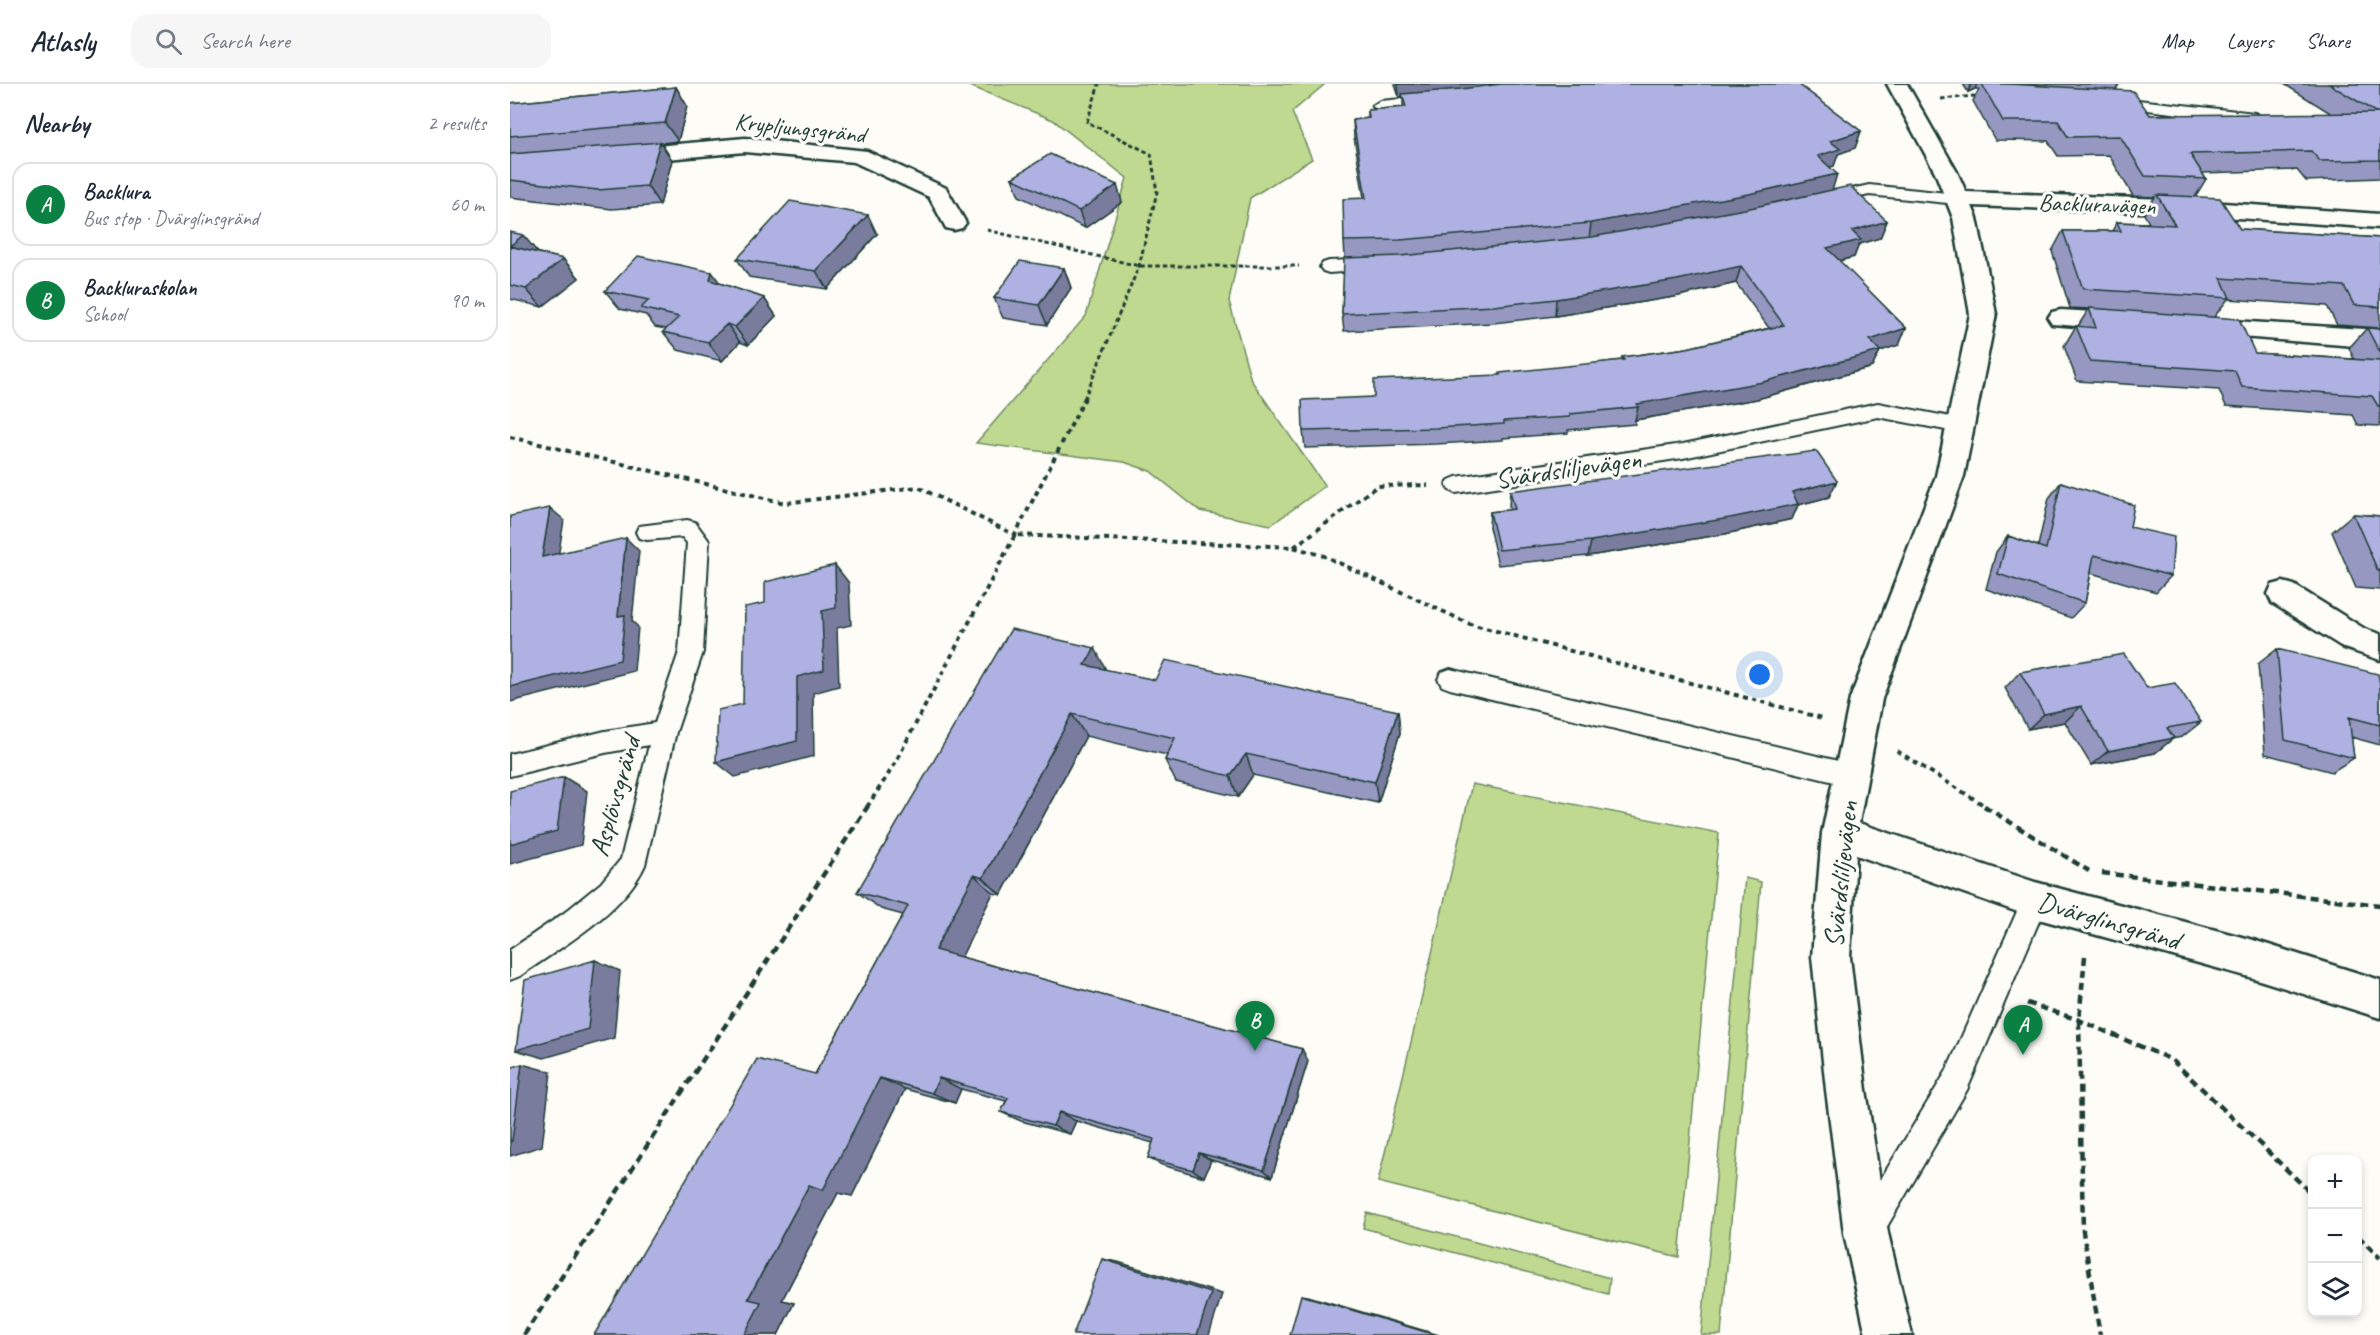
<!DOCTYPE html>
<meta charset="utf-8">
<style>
:root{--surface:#fff;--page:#f6f6f7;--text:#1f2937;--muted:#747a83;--line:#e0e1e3;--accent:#0b8043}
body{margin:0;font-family:Caveat,sans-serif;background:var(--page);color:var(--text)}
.controls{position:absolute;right:18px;bottom:18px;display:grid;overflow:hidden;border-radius:12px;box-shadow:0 3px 9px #0003}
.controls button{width:54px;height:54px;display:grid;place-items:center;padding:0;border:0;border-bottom:2px solid var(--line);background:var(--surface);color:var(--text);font:30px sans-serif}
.you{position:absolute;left:1250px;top:591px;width:21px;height:21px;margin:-15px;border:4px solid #fff;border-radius:50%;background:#1a73e8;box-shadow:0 0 0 9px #1a73e833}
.badge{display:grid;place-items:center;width:39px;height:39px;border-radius:50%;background:var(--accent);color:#fff;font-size:20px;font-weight:700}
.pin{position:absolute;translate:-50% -50px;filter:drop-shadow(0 2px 3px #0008)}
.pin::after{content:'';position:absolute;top:32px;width:21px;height:18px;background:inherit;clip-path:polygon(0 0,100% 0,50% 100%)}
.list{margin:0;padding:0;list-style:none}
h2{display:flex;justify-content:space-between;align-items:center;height:78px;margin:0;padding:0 24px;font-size:26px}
h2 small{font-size:20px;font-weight:400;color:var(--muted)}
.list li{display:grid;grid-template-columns:39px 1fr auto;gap:18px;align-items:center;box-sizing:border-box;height:84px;margin:0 12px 12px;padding:0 12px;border:2px solid var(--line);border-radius:18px}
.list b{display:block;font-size:22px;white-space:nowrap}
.list p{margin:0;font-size:20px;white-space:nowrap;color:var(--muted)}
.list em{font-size:20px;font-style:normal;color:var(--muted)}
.icon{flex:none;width:33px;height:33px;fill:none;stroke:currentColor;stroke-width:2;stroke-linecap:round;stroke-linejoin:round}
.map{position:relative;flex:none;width:1870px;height:1251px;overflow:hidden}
header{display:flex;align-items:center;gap:36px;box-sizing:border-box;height:84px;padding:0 30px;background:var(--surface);border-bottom:2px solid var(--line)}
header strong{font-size:28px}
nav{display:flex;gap:33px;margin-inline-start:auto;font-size:21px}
.search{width:420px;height:54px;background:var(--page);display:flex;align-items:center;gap:15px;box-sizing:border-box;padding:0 21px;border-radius:18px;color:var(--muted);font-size:22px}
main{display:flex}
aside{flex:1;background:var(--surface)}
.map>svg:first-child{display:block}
</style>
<header>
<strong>Atlasly</strong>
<div class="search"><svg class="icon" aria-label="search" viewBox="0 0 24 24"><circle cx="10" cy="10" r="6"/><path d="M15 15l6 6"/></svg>Search here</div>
<nav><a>Map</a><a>Layers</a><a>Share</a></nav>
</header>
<main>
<aside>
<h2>Nearby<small>2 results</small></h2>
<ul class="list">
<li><span class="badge">A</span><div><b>Backlura</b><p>Bus stop · Dvärglinsgränd</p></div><em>60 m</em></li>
<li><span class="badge">B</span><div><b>Backluraskolan</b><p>School</p></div><em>90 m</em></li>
</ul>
</aside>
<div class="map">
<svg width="1870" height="1251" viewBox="0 0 1870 1251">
<rect width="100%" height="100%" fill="#fdfcf7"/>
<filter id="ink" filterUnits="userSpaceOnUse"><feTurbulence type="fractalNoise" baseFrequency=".0167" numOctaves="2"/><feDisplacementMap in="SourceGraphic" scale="12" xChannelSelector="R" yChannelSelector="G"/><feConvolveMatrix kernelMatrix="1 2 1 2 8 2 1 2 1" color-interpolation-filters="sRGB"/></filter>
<g filter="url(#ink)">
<path fill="#c0d990" stroke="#708b62" stroke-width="1.5" d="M455,0H815L782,28L802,75L740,114L719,217L741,296L815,402L761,441L690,427L640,387L614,378L466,359L576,232L617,94L543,36Z
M962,700L1209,749L1169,1173L868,1098Z
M1235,794L1251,798L1211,1251H1191Z
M857,1129L1100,1194L1098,1210L853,1144Z"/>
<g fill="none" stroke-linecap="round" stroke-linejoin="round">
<defs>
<path id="lane" d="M924,12L929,14L932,17L929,20L870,27L862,22L870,17Z
M1601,13L1745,29L1753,34L1745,39L1596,21L1593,18L1596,15Z
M1359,101L1447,110L1455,115L1447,120L1359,111L1317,121L1309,116L1311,112Z
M864,175L870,177L873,181L870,185L819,189L813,187L810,183L813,179L819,177Z
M1368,319L1451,335L1458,337L1461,342L1458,347L1451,349L1368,333L1173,374L946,409L939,406L936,401L939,396L946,393L1173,360Z
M177,436L185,438L199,457L193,568L166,648L135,781C114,828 51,863 10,892L0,896V866L54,829L91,799L111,775L139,661L95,669L0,692V670L95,647L145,639L169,568L177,459L172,453L137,456L129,454L126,448L129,442Z
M940,585L1341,680L1350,683L1353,691L1350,699L1341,702L940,605L932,602L928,595L932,588Z
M1525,803L1534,807L1538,816L1457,1006L1368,1158L1357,1163L1346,1158L1341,1147L1346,1136L1437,986L1516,807Z"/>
<path id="street" d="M1377,0H1397L1447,88L1456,108L1656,115L1870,130V144L1656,129L1462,122L1467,134L1486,230L1454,392L1372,615L1349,739L1525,798L1743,856L1870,896V934L1743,894L1525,834L1346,771L1340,873L1356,1006L1378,1149L1402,1251H1356L1334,1149L1316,1006L1302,873L1312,749L1340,615L1426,392L1460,230L1443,134L1425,88Z
M235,54L357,67L436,104L456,139L452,144L444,146L436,144L419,113L344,78L235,68L112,79L104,77L101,72L104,67L112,65Z
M1551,226L1617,230L1626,232L1630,238L1626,244L1617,246L1542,240L1538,234L1542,228Z
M1689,235L1870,246V264L1680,249L1676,243L1680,237Z
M1773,498L1784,501L1855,545L1870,550V576L1834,564L1762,519L1758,510L1762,501Z"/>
</defs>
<use href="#lane" stroke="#1f3d34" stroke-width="4"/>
<use href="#street" stroke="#1f3d34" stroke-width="5"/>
<path stroke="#1f3d34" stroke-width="3" stroke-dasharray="4.5 3" stroke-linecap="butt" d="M1431,15L1465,12
M477,146L629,182H789
M574,315L629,182L647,108L641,70L577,38L589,0"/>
<path stroke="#1f3d34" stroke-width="4" stroke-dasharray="5 4.5" stroke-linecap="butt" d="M0,353L275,419L408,403L505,451L575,314
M784,463L867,402L918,401
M1387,667L1477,723
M357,723L383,683L505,451L783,463L814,472L960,540L1312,634"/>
<path stroke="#1f3d34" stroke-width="4.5" stroke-dasharray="8 5" stroke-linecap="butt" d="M1474,722L1579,787
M1592,789L1870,821
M1575,872L1569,936L1573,1148L1590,1251
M1517,919L1569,936L1662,976L1802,1110
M1848,1152L1870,1174
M14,1251L358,722"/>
<use href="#lane" fill="#fdfcf7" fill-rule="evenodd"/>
<use href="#street" fill="#fdfcf7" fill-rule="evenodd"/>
</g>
<path fill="#9698c2" stroke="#1f3d34" stroke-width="1.5" d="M885,0H1288L1351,47L1345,64L1328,70L1324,82L1320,83L1322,106L1377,137L1370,154L1349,160L1344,173L1329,177L1396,244L1389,261L1370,267L1362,283L1247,315L1125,336V340L1058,346V349L993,354V356L926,360L795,364L793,347L864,313L990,291L1112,276V273L1177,264L1259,244L1226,199L1164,213L1045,232L983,239L834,247L832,230L835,174L834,157L854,114L844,53L843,36L858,34V26L893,23V13H889Z
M1453,0H1609L1606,6L1640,31L1822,30L1774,0H1870V94L1796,97L1787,86L1692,89L1696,95L1685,113L1730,145L1870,154V244L1827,241L1817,222L1718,215L1704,233L1745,269L1844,275L1839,264L1857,244L1870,245V342L1848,341L1843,331L1716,322L1709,306L1567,297L1554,262L1566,242H1568L1579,225L1560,224L1542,167L1553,147H1602L1607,138L1639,139L1634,130L1645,113L1623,112L1599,71L1548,72L1538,57L1485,56L1463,17L1469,5H1465L1458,8Z
M166,3L177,22L168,57L151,59L162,76L150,121L102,125L0,113V19Z
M502,94L612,118L575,144L509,112Z
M0,148L29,169L53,175L69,194L32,223L0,215Z
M367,150L317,205L239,193L227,175Z
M554,184L561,204L537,241L493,234L484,214Z
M210,199L254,214L266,232L238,261L230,258L212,277L168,266L153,248L156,245L145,243L136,231L110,225L95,207Z
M1551,398L1620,443L1661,492L1646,508L1581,489L1575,519L1561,534L1476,505L1486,468L1498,452L1528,462L1539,414Z
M1000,407L1319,413L1288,421L1282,435L1215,450L1078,472L988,481L979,443L980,428L1000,426L999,423Z
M1843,430L1870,432V506L1846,504L1822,448Z
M1767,565L1870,600V661L1841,653L1844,674L1822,688L1755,670L1748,580Z
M596,586L645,596L888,627L890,649L868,719L743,691L728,713L666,698L655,676L657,671L576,652L491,811L483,809L451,873L792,965L798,977L762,1093L701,1076L694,1093L652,1081L638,1074L643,1059L566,1037L560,1050L511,1037L491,1028L496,1017L451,1005L445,1019L395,1005L342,1112L328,1109L272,1216L284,1219L268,1251H84L305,990L393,831L371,825L347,808Z
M1510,588L1637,604L1691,638L1672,653L1662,655L1645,669L1581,681L1555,638L1518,645L1495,604Z"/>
<path fill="#7a7c9e" stroke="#1f3d34" stroke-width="1.5" d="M888,0H1007L889,13Z
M1461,0H1467L1465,5L1458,8Z
M166,3L177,22L168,57L155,39Z
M1351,47L1345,64L1328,70L1324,82L1302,88L1308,72L1320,57Z
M150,58L162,76L150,121L137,102Z
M1327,90L1322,107L1235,127L1079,156L1081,139Z
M607,101L612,118L575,144L569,127Z
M358,131L367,150L317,205L306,187Z
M1377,137L1370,154L1349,160L1344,173L1311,181L1317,164L1342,147Z
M13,151L29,170L0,162Z
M53,175L69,194L32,223L16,205Z
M1231,182L1226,199L1164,213L1045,232L1046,215Z
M554,184L561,204L537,241L529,221Z
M202,188L215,206L200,196Z
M254,214L266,232L238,261L225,243Z
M217,240L230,258L212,277L198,258Z
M1396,244L1389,261L1370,267L1362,283L1247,315L1125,336L1128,323L1127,320L1360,256Z
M1327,397L1319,413L1288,421L1282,435L1215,450L1078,472L1081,457Z
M40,424L54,436L46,486L32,473Z
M116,454L129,467L122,537L128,543L124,587L0,618V603L108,532Z
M325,481L339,499L341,541L327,544L329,602L303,609L304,672L225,693L206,678L287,593L312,527Z
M585,564L597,588L575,581Z
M1571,622L1555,638L1518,645L1534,630Z
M888,627L890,649L868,719L865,698Z
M562,630L576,652L491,811L473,794Z
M1664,654L1645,669L1581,681L1598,667Z
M736,670L743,691L728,713L720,692Z
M54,693L77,707L71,761L0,780V760Z
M464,791L483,809L447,882L425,866Z
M85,876L110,887L104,954L34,974L6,966Z
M792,965L798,977L762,1093L754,1086Z
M12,980L41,988L32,1062L0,1072V1057Z
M370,994L395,1005L342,1112L328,1109L272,1216L284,1219L268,1251H234L238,1215L299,1101Z
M429,994L451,1005L445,1019L422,1009Z
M549,1028L566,1037L560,1050L543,1042Z
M689,1069L701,1076L694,1093L683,1086Z
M592,1175L608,1178L712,1210L699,1251H687Z
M791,1211L798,1212L929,1251H926Z"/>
<path fill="#aeb1e2" stroke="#1f3d34" stroke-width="1.5" d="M991,0H1288L1351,47L1320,57L1330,65L1308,72L1327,90L1239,110L1081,139L890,156L834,157L833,115L856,114L843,36L859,34L858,26L896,23L892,10L951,5Z
M1472,0H1499L1623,7L1640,31L1867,29L1819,0H1870V76L1810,77L1801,67L1680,70L1696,95L1635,92L1610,52L1558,53L1548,37H1493Z
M166,3L155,39L0,52V19Z
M150,58L137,102L88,106L0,96V70Z
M540,70L607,101L569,127L502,94Z
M1340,102L1377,137L1342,147L1351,156L1317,164L1396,244L1360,256L1370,267L1253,298L1127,320L1128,323L1060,330V333L994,337V340L926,344L793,347L792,316L864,313V296L990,291V289L1114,276L1112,273L1177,264L1274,241L1231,182L1167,196L1046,215L984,222L832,230L834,174L890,172L1082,153L1240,124Z
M1647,111L1710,114L1730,145L1870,154V223L1844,221L1834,202L1711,194L1720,214L1573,205L1553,147H1611L1607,138L1665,141Z
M280,117L358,131L306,187L227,175Z
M0,148L13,151L0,162L53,175L16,205L0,201Z
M128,172L202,188L200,196L254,214L225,243L217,240L198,258L153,248L169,233L131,224L139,216L95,207Z
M510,177L554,184L529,221L484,214Z
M1579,224L1729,235L1745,269L1870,277V322H1868L1862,312L1732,303L1725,287L1580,277L1566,242L1586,244Z
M1857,244L1870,245V269Z
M1306,367L1327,397L1282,408L1288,420L1220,434L1081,457L989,466L980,428L1005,425L1000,407Z
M1551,398L1624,421L1620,443L1664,453L1661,492L1584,471L1575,519L1488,490L1498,452L1536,465Z
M40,424L32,473L116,454L108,532L115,531L110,576L0,603V432Z
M1843,430L1870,432V487H1868Z
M325,481L326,524L312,527L314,586L287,593V657L206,678L208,626L233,620L235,523L255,519V498Z
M501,545L585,564L575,581L645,596L655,576L888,627L865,698L736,670L720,692L655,676L665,654L562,630L473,794L464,791L425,866L792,965L754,1086L689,1069L683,1086L638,1074L644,1055L549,1028L543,1042L491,1028L498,1014L429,994L422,1009L370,994L313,1106L299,1101L238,1215L251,1218L234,1251H84L247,975L305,990L398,822L347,808Z
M1767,565L1868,590L1870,600V641L1839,633L1844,674L1775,656Z
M1614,570L1637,604L1665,599L1691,638L1657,644L1664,654L1598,667L1571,622L1534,630L1510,588Z
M54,693L47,747L0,760V707Z
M85,876L78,945L6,966L15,896Z
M12,980L2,1057H0V984Z
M592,1175L701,1209L687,1251H563Z
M791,1211L926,1251H780Z"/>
</g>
<g text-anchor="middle" stroke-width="6" stroke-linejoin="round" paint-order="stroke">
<g font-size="24" fill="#1f3d34" stroke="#fdfcf7">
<text transform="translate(290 44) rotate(6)" y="8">Krypljungsgränd</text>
<text transform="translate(1587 120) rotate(2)" y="8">Backluravägen</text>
</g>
<g font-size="28" fill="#1f3d34" stroke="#fdfcf7">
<text transform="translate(1058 384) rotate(-8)" y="10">Svärdsliljevägen</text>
<text transform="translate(104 712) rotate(-74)" y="10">Asplövsgränd</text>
<text transform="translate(1330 790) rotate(-84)" y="10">Svärdsliljevägen</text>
<text transform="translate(1599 836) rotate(16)" y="10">Dvärglinsgränd</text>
</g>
</g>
</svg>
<div class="controls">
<button>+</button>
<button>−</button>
<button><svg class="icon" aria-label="layers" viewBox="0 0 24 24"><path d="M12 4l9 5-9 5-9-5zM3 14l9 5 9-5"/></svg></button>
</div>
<div class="you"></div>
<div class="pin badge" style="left:1513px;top:971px">A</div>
<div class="pin badge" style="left:745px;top:967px">B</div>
</div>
</main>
